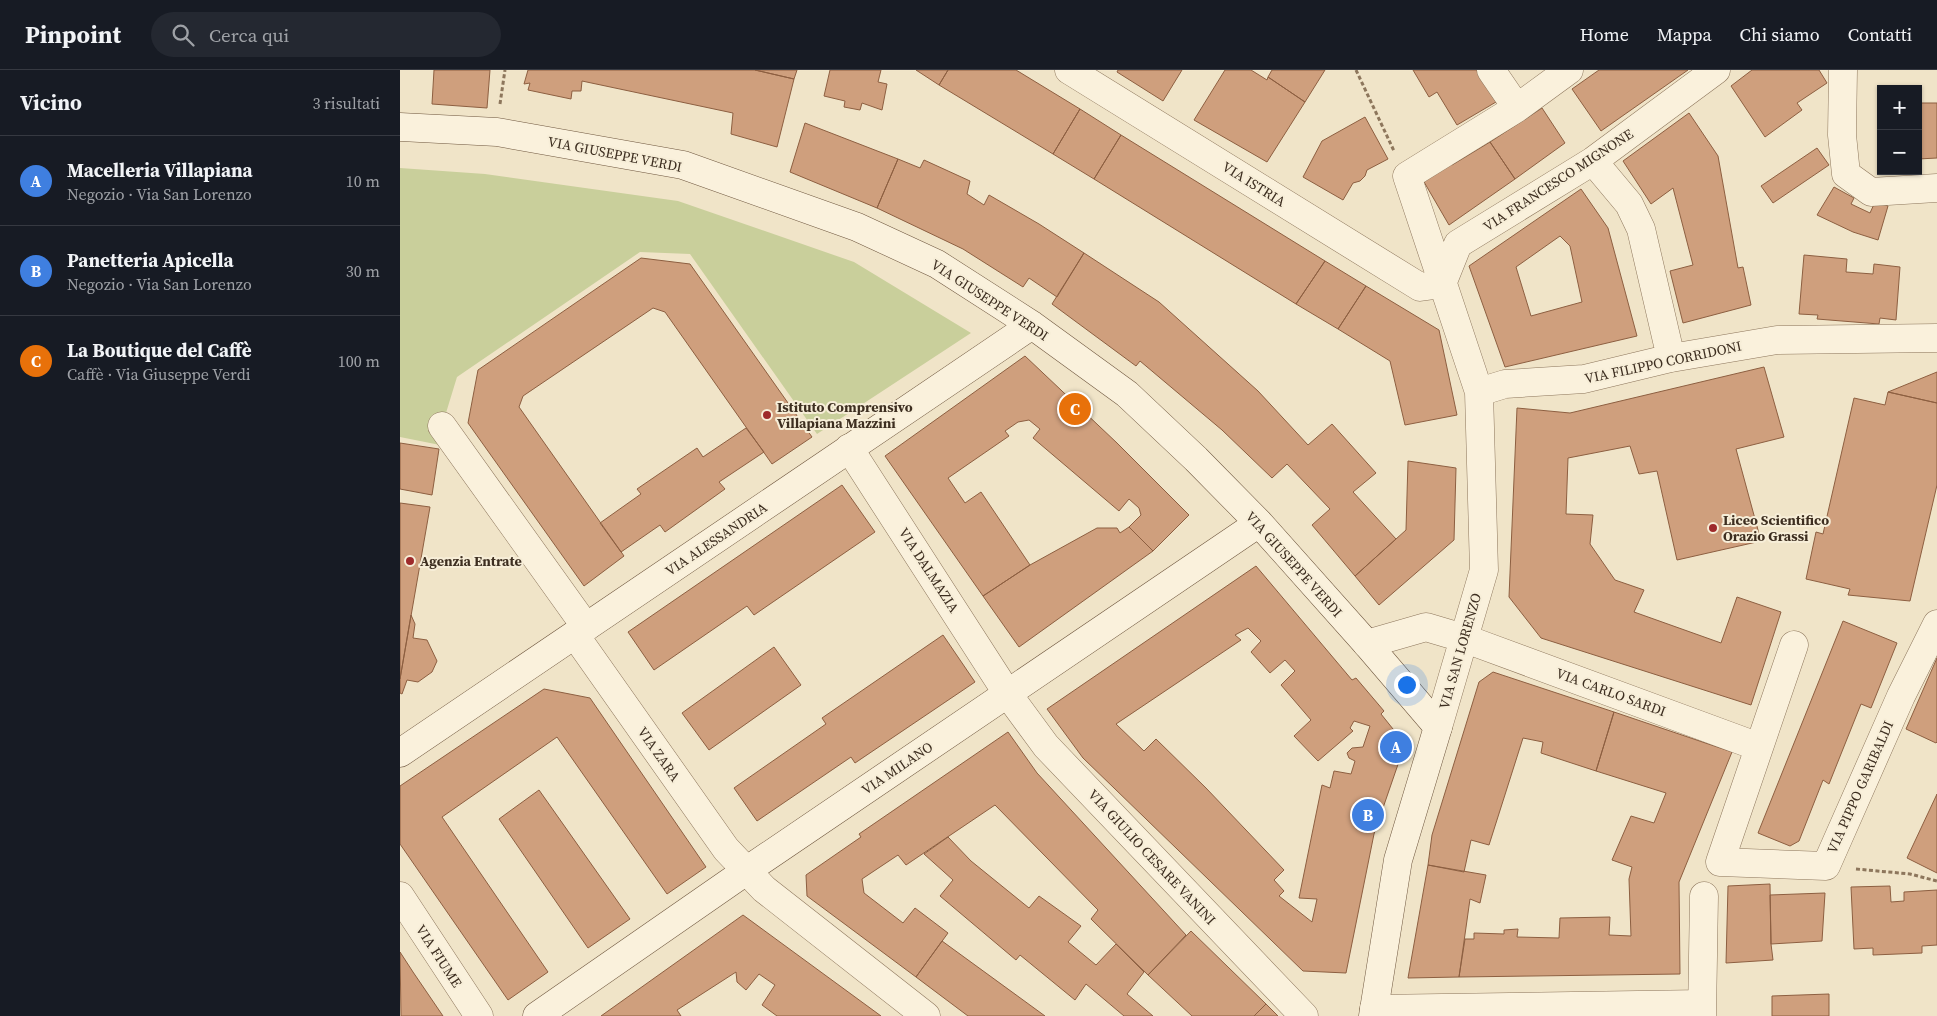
<!DOCTYPE html>
<html lang="it">
<meta charset="utf-8">
<style>
:root{--surface:#171b24;--page:#242831;--text:#f1f3f6;--muted:#9ea1a6;--line:#363941;--accent:#7c3aed}
body{margin:0;font-family:"Source Serif 4",serif;background:var(--page);color:var(--text)}
.controls{position:absolute;right:15px;top:15px;display:grid;overflow:hidden;border-radius:0px;box-shadow:0 1px 4px #0004}
.controls button{width:45px;height:45px;display:grid;place-items:center;padding:0;border:0;border-bottom:1px solid var(--line);background:var(--surface);color:var(--text);font:25px sans-serif}
.you{position:absolute;left:1006px;top:614px;width:18px;height:18px;margin:-12px;border:4px solid #fff;border-radius:50%;background:#1a73e8;box-shadow:0 0 0 8px #1a73e833}
.badge{display:grid;place-items:center;width:32px;height:32px;border-radius:50%;background:var(--accent);color:#fff;font-size:16px;font-weight:700}
.pin{position:absolute;translate:-50% -50%;border:2px solid #fff;box-shadow:0 1px 5px #0006}
.list{margin:0;padding:0;list-style:none}
h2{display:flex;justify-content:space-between;align-items:center;height:65px;margin:0;padding:0 20px;font-size:21px}
h2 small{font-size:16px;font-weight:400;color:var(--muted)}
.list li{display:grid;grid-template-columns:32px 1fr auto;gap:15px;align-items:center;box-sizing:border-box;height:90px;padding:0 20px;border-top:1px solid var(--line)}
.list b{display:block;font-size:19px;white-space:nowrap}
.list p{margin:0;font-size:16px;white-space:nowrap;color:var(--muted)}
.list em{font-size:16px;font-style:normal;color:var(--muted)}
.icon{flex:none;width:28px;height:28px;fill:none;stroke:currentColor;stroke-width:2;stroke-linecap:round;stroke-linejoin:round}
.map{position:relative;flex:none;width:1537px;height:946px;overflow:hidden}
header{display:flex;align-items:center;gap:30px;box-sizing:border-box;height:70px;padding:0 25px;background:var(--surface);border-bottom:1px solid var(--line)}
header strong{font-size:24px}
nav{display:flex;gap:28px;margin-inline-start:auto;font-size:18px}
.search{width:350px;height:45px;background:var(--page);display:flex;align-items:center;gap:12px;box-sizing:border-box;padding:0 18px;border-radius:28px;color:var(--muted);font-size:19px}
main{display:flex}
aside{flex:1;background:var(--surface)}
.map>svg:first-child{display:block}
</style>
<header>
<strong>Pinpoint</strong>
<div class="search"><svg class="icon" aria-label="search" viewBox="0 0 24 24"><circle cx="10" cy="10" r="6"/><path d="M15 15l6 6"/></svg>Cerca qui</div>
<nav><a>Home</a><a>Mappa</a><a>Chi siamo</a><a>Contatti</a></nav>
</header>
<main>
<aside>
<h2>Vicino<small>3 risultati</small></h2>
<ul class="list">
<li><span class="badge" style="background:#3f7fe0">A</span><div><b>Macelleria Villapiana</b><p>Negozio · Via San Lorenzo</p></div><em>10 m</em></li>
<li><span class="badge" style="background:#3f7fe0">B</span><div><b>Panetteria Apicella</b><p>Negozio · Via San Lorenzo</p></div><em>30 m</em></li>
<li><span class="badge" style="background:#e8710a">C</span><div><b>La Boutique del Caffè</b><p>Caffè · Via Giuseppe Verdi</p></div><em>100 m</em></li>
</ul>
</aside>
<div class="map">
<svg width="1537" height="946" viewBox="0 0 1537 946">
<rect width="100%" height="100%" fill="#f0e4c8"/>
<path fill="#c9cf9b" d="M0,98L85,104L278,131L454,192L571,263L417,364L290,184L240,182L57,307L42,356L40,375L0,367Z"/>
<path fill="#cf9f7d" stroke="#8d5f41" fill-rule="evenodd" d="M34,0H90L87,38L32,34Z
M128,0H355L394,9L377,77L331,64L333,43L182,11L181,21H172L171,29L128,20L130,13L124,14Z
M355,0H397L394,9Z
M430,0H481L478,12L487,14L482,40L462,33L460,40L444,37L445,31L424,26Z
M516,0H548L539,15Z
M548,0H616L680,39L653,84L539,15Z
M718,0H782L763,31L717,2Z
M825,0H851L867,10L868,7L905,32L867,92L794,50Z
M872,0H925L905,32L868,7Z
M1013,0H1077L1096,32L1057,55L1037,22L1029,27Z
M1199,0H1288L1201,61L1172,19Z
M1352,0H1419L1427,13L1397,33L1402,40L1365,67L1331,16Z
M1518,33H1537V88L1518,89Z
M1142,38L1165,73L1115,109L1090,72Z
M680,39L721,65L694,109L653,84Z
M1289,43L1318,86L1338,198L1343,197L1351,235L1283,253L1270,201L1293,195L1273,118L1251,134L1223,91Z
M965,47L988,89L967,100L965,106L960,111L953,113L943,130L903,107L922,71Z
M405,53L498,89L477,138L390,102Z
M721,65L925,191L896,234L694,109Z
M1090,72L1115,109L1049,155L1020,105L1047,87L1052,95Z
M1417,78L1429,95L1373,133L1361,116Z
M498,89L520,98L524,90L570,111L567,124L584,135L589,125L639,154L684,183L657,227L629,208L623,217L563,179L477,138Z
M1434,117L1454,128L1451,134L1470,143L1475,132L1488,136L1478,170L1453,162L1417,145Z
M1181,119L1208,158L1237,266L1105,297L1069,196ZM1160,166L1170,176L1182,232L1131,246L1116,197Z
M684,183L759,232L858,321L908,375L932,354L976,403L953,422L996,469L955,506L912,455L930,439L887,394L872,408L822,360L740,291L736,296L652,234Z
M1404,185L1447,189L1446,202L1473,204L1474,194L1500,197L1496,250L1480,248L1479,254L1417,249L1418,245L1399,244Z
M241,188L290,194L412,367L372,394L265,242L253,238L123,326L119,337L224,486L184,516L68,353L78,300Z
M925,191L966,216L938,259L896,234Z
M966,216L1039,260L1057,345L1005,355L990,291L938,259Z
M625,286L717,373L789,445L753,481L729,457L741,445L739,438L729,429L719,441L633,368L640,359L629,350L618,352L605,361L609,366L548,408L565,433L581,422L630,495L583,526L485,386Z
M1364,297L1384,367L1336,379L1361,471L1277,490L1257,401L1239,404L1230,376L1168,388L1166,444L1193,445L1190,474L1215,510L1244,520L1234,542L1321,573L1337,527L1381,542L1351,635L1141,568L1109,527L1117,338L1170,343Z
M1537,302V333L1488,322Z
M1488,322L1537,333V415L1510,531L1448,525L1450,519L1406,509L1416,462L1423,464L1454,328L1485,335Z
M346,358L364,382L319,412L325,419L265,462L260,455L221,482L200,453L241,424L237,419L297,378L303,387Z
M0,373L39,379L32,425L0,419Z
M1008,391L1056,398L1054,470L979,535L955,506L1006,460Z
M442,415L475,462L354,545L347,536L254,600L228,562Z
M0,433L30,437L0,609Z
M729,457L753,481L619,577L583,526L630,495L697,458H717L720,463Z
M856,496L952,610L956,608L984,641L981,644L1005,674L974,764L946,903L903,901L683,688L647,639ZM848,558L861,571L851,582L870,603L885,590L895,601L881,615L911,650L894,666L918,691L953,661L950,658L954,651L970,656L963,677L952,678L947,683L949,688L955,691L951,704L934,701L930,718L922,715L899,828L917,829L912,852L879,826L884,821L874,810L884,800L806,718L756,669L744,681L716,654L841,570L835,565Z
M11,545L15,554L13,568L27,570L37,591L32,602L18,612L7,610L2,624L0,623V609Z
M1443,551L1497,573L1471,638L1461,634L1429,714L1423,710L1399,771L1390,776L1358,763Z
M543,565L575,612L455,693L451,687L357,751L334,718L426,654L422,648Z
M374,577L401,615L309,680L282,643Z
M1537,588V672L1536,673L1506,659Z
M1093,602L1214,642L1196,701L1141,683L1143,672L1123,668L1089,775L1071,770L1064,802L1028,795L1032,765L1079,612Z
M144,619L190,628L306,797L267,824L157,667L42,747L148,902L108,930L0,774V716Z
M1214,642L1332,682L1279,812L1280,904L1059,907L1065,869H1074V863L1104,864V860L1118,859L1117,867L1159,868L1160,848L1210,847L1209,865L1231,866L1229,809L1232,797L1212,790L1231,746L1254,753L1266,723L1196,701Z
M608,662L637,703L786,865L748,905L691,849L698,840L595,735L506,795L498,785L462,809L464,823L503,853L515,838L548,863L516,907L407,826L406,805L461,767L459,764Z
M139,720L230,849L188,878L99,749Z
M1537,724V803L1507,788Z
M548,767L571,791L629,838L639,826L681,856L668,872L696,895L716,874L744,902L727,924L753,946H724L686,914L675,930L620,885L616,890L540,826L553,810L524,784Z
M1028,795L1086,805L1080,833L1070,829L1059,907L1008,908Z
M1370,814L1371,874L1373,890L1326,893L1328,816Z
M1490,816L1491,832L1504,831V822L1537,820V875L1522,876V883L1473,885V878L1454,879L1451,817Z
M1425,823L1422,871L1371,874L1370,825Z
M343,845L481,946H377L362,935L375,915L359,904L346,920L337,912L336,902L277,940L281,946H201Z
M791,861L866,934L854,946H792L748,905Z
M542,871L645,946H568L516,907Z
M0,882L13,902L43,946H1Z
M1429,924V946H1372V926Z
M866,934L878,946H854Z"/>
<g fill="none" stroke-linecap="round" stroke-linejoin="round">
<defs>
<path id="street" d="M669,0L1020,217L1042,214
M1091,0L1117,38
M1443,0L1442,65L1446,104L1471,122L1537,118
M1193,91L1229,134L1241,159L1271,288
M1042,214L1058,174L1193,91L1316,0
M1079,322L1105,314L1184,309L1271,288L1377,270L1537,268
M42,356L186,557
M449,378L607,623L646,676L904,946
M175,565L326,779L364,819L526,946
M967,574L1026,557L1063,568L1359,677
M1394,575L1320,792L1426,796L1501,626L1537,554
M1038,657L1084,500L1079,322L1007,106L1117,38L1169,0
M0,826L79,946
M974,939L1302,934
M1302,946L1304,826"/>
<path id="secondary" d="M0,57L97,62L283,95L457,157L537,194L632,255L727,324L796,389L859,453L967,574L1038,657L998,790L973,946
M0,683L632,255
M137,946L346,801L859,453"/>
</defs>
<use href="#street" stroke="#8d765c" stroke-width="29"/>
<use href="#secondary" stroke="#6f573f" stroke-width="29"/>
<path stroke="#8d765c" stroke-width="3" stroke-dasharray="4 2.5" stroke-linecap="butt" d="M956,0L994,81
M100,34L105,0
M1456,799L1510,804L1537,811"/>
<use href="#street" stroke="#faf1dc" stroke-width="28"/>
<use href="#secondary" stroke="#faf1dc" stroke-width="28"/>
</g>
<g fill="#9e2a2b" stroke="#f7eed8" stroke-width="2">
<circle cx="367" cy="345" r="5"/>
<circle cx="1313" cy="458" r="5"/>
<circle cx="10" cy="491" r="5"/>
</g>
<g text-anchor="middle" stroke-width="4" stroke-linejoin="round" paint-order="stroke">
<g font-size="14" fill="#3d2e20" stroke="#f7eed8">
<text transform="translate(215 84) rotate(11)" y="5">VIA GIUSEPPE VERDI</text>
<text transform="translate(1158 110) rotate(-33)" y="5">VIA FRANCESCO MIGNONE</text>
<text transform="translate(854 114) rotate(32)" y="5">VIA ISTRIA</text>
<text transform="translate(590 230) rotate(33)" y="5">VIA GIUSEPPE VERDI</text>
<text transform="translate(1263 292) rotate(-12)" y="5">VIA FILIPPO CORRIDONI</text>
<text transform="translate(316 469) rotate(-34)" y="5">VIA ALESSANDRIA</text>
<text transform="translate(894 494) rotate(48)" y="5">VIA GIUSEPPE VERDI</text>
<text transform="translate(529 500) rotate(57)" y="5">VIA DALMAZIA</text>
<text transform="translate(1060 581) rotate(-74)" y="5">VIA SAN LORENZO</text>
<text transform="translate(1211 622) rotate(20)" y="5">VIA CARLO SARDI</text>
<text transform="translate(259 684) rotate(55)" y="5">VIA ZARA</text>
<text transform="translate(497 698) rotate(-34)" y="5">VIA MILANO</text>
<text transform="translate(1460 717) rotate(-66)" y="5">VIA PIPPO GARIBALDI</text>
<text transform="translate(752 787) rotate(47)" y="5">VIA GIULIO CESARE VANINI</text>
<text transform="translate(39 886) rotate(57)" y="5">VIA FIUME</text>
</g>
<g font-size="14" font-weight="bold" fill="#3d2e20" stroke="#f7eed8" text-anchor="start">
<text x="377" y="342">Istituto Comprensivo<tspan x="377" dy="16">Villapiana Mazzini</tspan></text>
<text x="1323" y="455">Liceo Scientifico<tspan x="1323" dy="16">Orazio Grassi</tspan></text>
<text x="20" y="496">Agenzia Entrate</text>
</g>
</g>
</svg>
<div class="controls">
<button>+</button>
<button>−</button>
</div>
<div class="you"></div>
<div class="pin badge" style="left:996px;top:677px;background:#3f7fe0">A</div>
<div class="pin badge" style="left:968px;top:745px;background:#3f7fe0">B</div>
<div class="pin badge" style="left:675px;top:339px;background:#e8710a">C</div>
</div>
</main>
